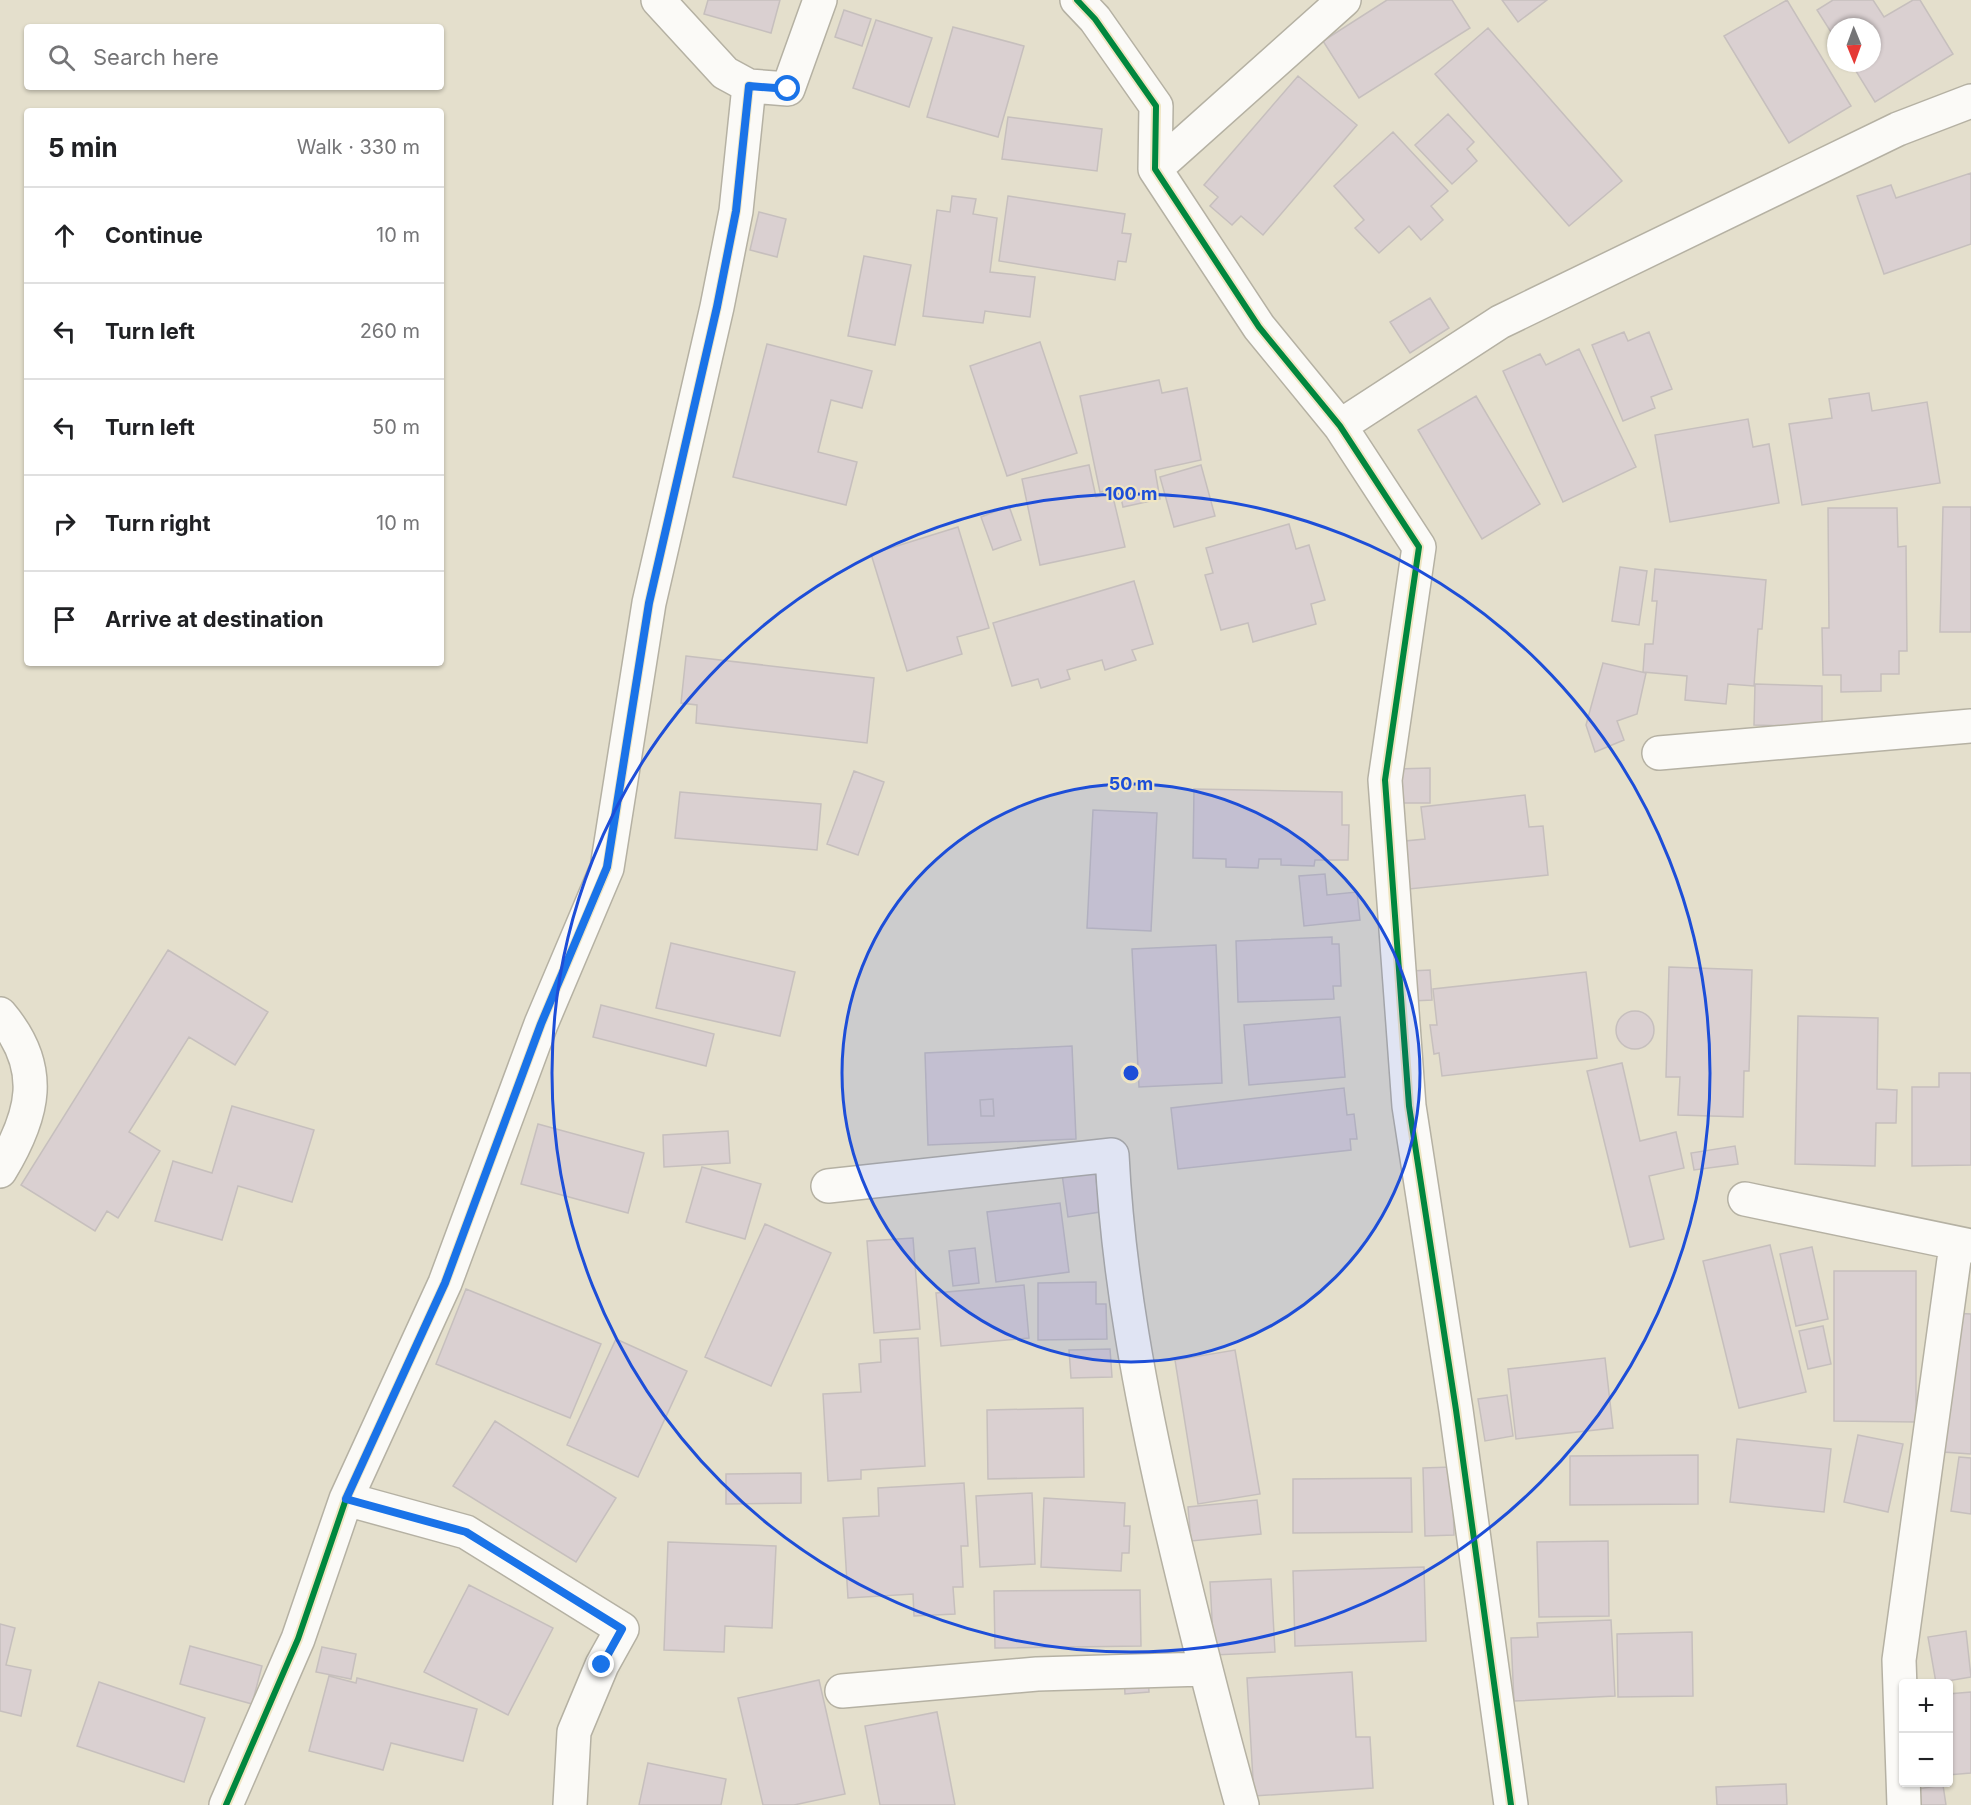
<!DOCTYPE html>
<meta charset="utf-8">
<style>
:root{--surface:#fff;--page:#f6f6f6;--text:#202124;--muted:#757577;--line:#e0e0e0}
body{margin:0;font-family:Inter,sans-serif;background:var(--page);color:var(--text)}
.controls{position:absolute;right:18px;bottom:18px;display:grid;overflow:hidden;border-radius:6px;box-shadow:0 2px 4px #0004}
.controls button{width:54px;height:54px;display:grid;place-items:center;padding:0;border:0;border-bottom:2px solid var(--line);background:var(--surface);color:var(--text);font:30px sans-serif}
.compass{position:absolute;left:1827px;top:18px;width:54px;height:54px;border-radius:50%;background:var(--surface);box-shadow:0 2px 4px #0004;rotate:179deg}
.stop{position:absolute;width:18px;height:18px;margin:-14px;border:4px solid #1a73e8;border-radius:50%;background:#fff}
.stop.end{background:#1a73e8;border-color:#fff;box-shadow:0 2px 6px #0008}
.list{margin:0;padding:0;list-style:none}
h2{display:flex;justify-content:space-between;align-items:center;height:78px;margin:0;padding:0 24px;font-size:26px}
h2 small{font-size:20px;font-weight:400;color:var(--muted)}
.list li{display:grid;grid-template-columns:39px 1fr auto;gap:18px;align-items:center;box-sizing:border-box;height:96px;padding:0 24px;border-top:2px solid var(--line)}
.list b{display:block;font-size:22px;white-space:nowrap}
.list em{font-size:20px;font-style:normal;color:var(--muted)}
.icon{flex:none;width:33px;height:33px;fill:none;stroke:currentColor;stroke-width:2;stroke-linecap:round;stroke-linejoin:round}
.map{position:relative;flex:none;width:1971px;height:1805px;overflow:hidden}
.search{position:absolute;background:var(--surface);box-shadow:0 2px 4px #0004;left:24px;top:24px;width:420px;height:66px;display:flex;align-items:center;gap:15px;box-sizing:border-box;padding:0 21px;border-radius:6px;color:var(--muted);font-size:22px}
.panel{position:absolute;background:var(--surface);box-shadow:0 2px 4px #0004;left:24px;top:108px;width:420px;height:558px;border-radius:6px}
.map>svg:first-child{display:block}
</style>
<div class="map">
<svg width="1971" height="1805" viewBox="0 0 1971 1805">
<rect width="100%" height="100%" fill="#e4dfcc"/>
<path fill="#dad0d1" stroke="#c6bfbd" stroke-width="1.5" fill-rule="evenodd" d="M708,0H780L771,33L704,14Z
M1387,0H1452L1470,28L1359,98L1323,41Z
M1502,0H1547L1518,22Z
M1787,0L1851,106L1789,143L1724,36Z
M1833,0H1873L1884,17L1913,0H1920L1953,54L1875,102L1851,63H1872V27H1836V40L1817,10Z
M844,10L871,19L862,46L835,37Z
M876,20L932,38L909,107L853,88Z
M953,27L1024,46L998,137L927,117Z
M1488,28L1622,181L1569,226L1435,74Z
M1298,76L1357,125L1263,235L1241,216L1232,225L1210,206L1218,197L1204,185Z
M1448,114L1474,142L1467,149L1477,161L1452,184L1415,145Z
M1008,117L1102,129L1097,171L1002,159Z
M1393,132L1448,191L1431,206L1443,220L1421,240L1409,226L1379,253L1355,228L1364,220L1334,186Z
M1971,173V244L1884,274L1857,196L1891,185L1896,198Z
M952,196L976,199L973,214L997,218L990,272L1035,277L1030,317L985,311L983,323L923,316L937,210L950,212Z
M1008,196L1125,214L1122,233L1131,234L1126,262L1118,261L1115,280L999,261Z
M759,212L786,219L777,257L750,250Z
M864,256L911,265L895,345L848,336Z
M1430,298L1449,328L1410,353L1390,322Z
M1624,332L1628,341L1649,332L1672,389L1651,397L1655,408L1623,421L1592,345Z
M1040,342L1077,453L1007,476L970,366Z
M767,344L872,371L862,408L831,400L818,452L857,462L846,505L733,477Z
M1579,349L1636,467L1563,502L1503,371L1540,354L1546,365Z
M1159,380L1162,393L1187,388L1201,460L1155,470L1160,499L1123,507L1119,488L1100,492L1080,396Z
M1869,393L1872,411L1927,402L1940,483L1802,505L1789,424L1832,418L1829,399Z
M1476,396L1540,504L1482,539L1418,430Z
M1748,419L1753,447L1769,444L1779,503L1670,522L1655,435Z
M1089,465L1096,497L1112,493L1125,547L1040,565L1022,479Z
M1201,465L1215,516L1174,527L1160,477Z
M1009,506L1021,540L993,550L981,517Z
M1943,507H1971V632H1940Z
M1828,508H1897L1898,547L1906,546L1907,651H1899V674H1881V691L1841,692V675H1823L1822,628H1829Z
M1289,524L1296,549L1309,545L1325,600L1311,604L1316,624L1253,642L1248,623L1221,630L1205,575L1213,573L1206,548Z
M958,527L989,628L957,637L962,654L907,671L871,554Z
M1620,567L1647,571L1639,625L1612,621Z
M1655,569L1766,580L1762,629H1758L1754,686L1728,684L1726,704L1685,700L1687,676L1643,672L1645,644H1653L1657,601H1652Z
M1134,581L1153,644L1132,650L1136,660L1105,670L1102,660L1067,670L1070,679L1041,688L1038,679L1012,686L993,623Z
M686,656L874,678L867,743L696,723L697,705L681,703Z
M1603,663L1646,673L1637,714L1617,721L1624,740L1595,752L1586,725Z
M1755,684L1822,686V727L1754,725Z
M1430,768V803H1396V769Z
M854,771L884,782L858,855L827,844Z
M1194,789L1342,792V825H1349L1348,860H1315L1314,866L1281,865V859H1259L1258,868L1226,867V859L1193,858Z
M680,792L821,804L817,850L675,838Z
M1525,795L1529,827L1543,826L1548,875L1409,889L1405,841L1425,839L1421,807Z
M1093,810L1157,813L1151,931L1087,928Z
M1325,874L1327,895L1357,892L1360,920L1304,926L1299,876Z
M1332,937V944H1339L1341,986H1333L1334,999L1238,1002L1236,941Z
M671,943L795,972L780,1036L656,1008Z
M1216,945L1222,1083L1139,1087L1132,949Z
M168,950L268,1012L235,1065L189,1037L129,1132L160,1151L118,1218L107,1211L95,1231L21,1185Z
M1669,967L1752,970L1749,1071H1744L1743,1117L1678,1115L1680,1077H1666Z
M1430,970L1432,1000L1412,1001L1410,971Z
M1586,972L1597,1058L1442,1076L1439,1053L1434,1054L1430,1025H1437L1433,989Z
M601,1005L714,1034L706,1066L593,1037Z
M1616 1030a19 19 0 1 1 38 0a19 19 0 1 1-38 0Z
M1798,1016L1878,1018L1877,1089L1897,1090L1896,1123H1876L1875,1166L1795,1164Z
M1340,1017L1345,1077L1249,1085L1244,1025Z
M1072,1046L1076,1139L928,1145L925,1053ZM993,1099L994,1116H981L980,1100Z
M1622,1063L1640,1141L1676,1132L1684,1168L1649,1176L1664,1239L1630,1247L1587,1071Z
M1939,1073H1971V1165L1912,1166V1087H1939Z
M1344,1088L1347,1115L1354,1114L1357,1139H1350L1351,1150L1178,1169L1171,1108Z
M993,1099L994,1116H981L980,1100Z
M232,1106L314,1130L292,1202L238,1186L222,1240L155,1221L173,1161L212,1173Z
M538,1124L644,1153L628,1213L521,1184Z
M728,1131L730,1163L664,1167L663,1135Z
M1735,1146L1738,1164L1694,1170L1691,1153Z
M702,1167L761,1184L745,1239L686,1222Z
M1095,1170L1100,1212L1068,1217L1062,1174Z
M1060,1203L1069,1272L996,1282L987,1212Z
M765,1224L831,1253L771,1386L705,1357Z
M913,1238L920,1329L874,1333L867,1241Z
M1770,1245L1806,1392L1739,1408L1703,1261Z
M1812,1247L1828,1319L1796,1326L1780,1254Z
M975,1248L979,1283L953,1286L949,1251Z
M1834,1271H1916V1422L1834,1421Z
M1096,1282V1304H1106L1107,1339L1038,1340V1283Z
M1024,1285L1029,1338L941,1346L936,1293Z
M466,1289L601,1344L570,1418L436,1364Z
M1951,1313L1971,1314V1454L1943,1452Z
M1823,1326L1831,1364L1808,1369L1799,1331Z
M918,1338L925,1466L861,1470V1479L828,1481L823,1394L861,1392L859,1364L881,1362L880,1340Z
M616,1339L687,1371L638,1477L567,1445Z
M1110,1349L1112,1377L1071,1378L1069,1350Z
M1235,1350L1260,1494L1198,1504L1175,1360Z
M1605,1358L1613,1428L1516,1439L1508,1369Z
M1507,1395L1513,1436L1485,1441L1478,1399Z
M1083,1408L1084,1477L988,1479L987,1410Z
M495,1421L616,1498L576,1562L453,1486Z
M1858,1435L1903,1444L1888,1512L1844,1502Z
M1737,1439L1831,1449L1824,1512L1730,1502Z
M1698,1455V1504L1570,1505V1456Z
M1959,1457L1971,1458V1514L1951,1511Z
M1452,1467L1454,1535L1425,1536L1423,1468Z
M801,1473V1503L726,1504V1474Z
M1411,1478L1412,1532L1293,1533V1479Z
M964,1483L968,1546H961L963,1587H953L955,1614L914,1616L913,1594L848,1598L843,1518L879,1516L878,1488Z
M1032,1493L1035,1564L980,1567L976,1496Z
M1044,1498L1125,1503L1124,1526H1130L1129,1553H1122L1121,1571L1041,1567Z
M1257,1500L1261,1534L1191,1541L1188,1507Z
M1608,1541L1609,1616L1539,1617L1537,1542Z
M668,1542L776,1546L772,1628L725,1626L724,1652L664,1650Z
M1424,1567L1426,1641L1295,1646L1293,1571Z
M1271,1579L1275,1652L1214,1655L1210,1582Z
M469,1585L553,1628L508,1715L424,1672Z
M1140,1590L1141,1646L995,1648L994,1591Z
M1611,1620L1615,1696L1514,1701L1511,1638L1538,1637L1537,1623Z
M0,1624L15,1628L6,1665L31,1670L21,1716L0,1711Z
M1966,1631L1971,1677L1936,1683L1928,1637Z
M1692,1632L1693,1696L1618,1697L1617,1634Z
M190,1646L262,1666L252,1704L180,1684Z
M322,1647L356,1654L351,1679L316,1672Z
M1352,1672L1356,1737H1370L1373,1788L1254,1796L1247,1678Z
M329,1676L356,1683L357,1678L477,1709L463,1761L391,1743L383,1770L309,1751Z
M1148,1676L1149,1692L1125,1694L1124,1677Z
M819,1680L845,1794L794,1805H763L738,1698Z
M99,1682L205,1718L184,1782L77,1746Z
M1971,1692V1773L1948,1775V1694Z
M937,1712L955,1805H880L865,1726Z
M648,1763L726,1779L721,1805H639Z
M1786,1784L1787,1805H1717L1716,1787Z
M1943,1785L1946,1805H1913L1911,1790Z"/>
<g fill="none" stroke-linecap="round" stroke-linejoin="round">
<defs>
<path id="minor" d="M658,0L725,73L749,86L788,89L820,0
M1077,0L1095,19L1156,106L1155,169L1259,327L1340,426L1419,547L1385,780L1409,1106L1456,1410L1511,1805
M1155,169L1344,0
M1340,426L1500,322L1898,129L1971,101
M1659,753L1971,726
M0,1014C46,1068 34,1115 0,1171
M828,1186L1112,1155C1118,1276 1141,1396 1168,1514C1191,1612 1215,1708 1242,1805
M1745,1199L1971,1246
M346,1499L466,1532L622,1629L602,1665L574,1732L570,1805
M842,1691L1037,1674L1204,1669
M226,1805L298,1639L346,1499L445,1283L541,1024L607,868L649,603L717,307L736,211L749,86
M1904,1805L1899,1660L1956,1245"/>
</defs>
<use href="#minor" stroke="#b5b1a3" stroke-width="36"/>
<use href="#minor" stroke="#fbfaf7" stroke-width="33"/>
<defs>
<path id="cycleway" d="M1077,0L1095,19L1156,106L1155,169L1259,327L1340,426L1419,547L1385,780L1409,1106L1456,1410L1511,1805
M226,1805L298,1639L346,1499L445,1283L541,1024L607,868L649,603L717,307L736,211L749,86"/>
</defs>
<use href="#cycleway" stroke="#efe5c2" stroke-width="10"/>
<use href="#cycleway" stroke="#00873e" stroke-width="6"/>
</g>
<g fill="none" stroke-linecap="round" stroke-linejoin="round">
<path stroke="#1a73e8" stroke-width="8" d="M602,1665L622,1629L466,1532L346,1499L445,1283L541,1024L607,867L649,603L717,307L736,211L749,86L788,89"/>
</g>
<circle cx="1131" cy="1073" r="289" fill="#1d4ed8" fill-opacity=".12"/>
<g fill="none" stroke="#1d4ed8" stroke-width="3">
<circle cx="1131" cy="1073" r="289"/>
<circle cx="1131" cy="1073" r="579"/>
</g>
<circle cx="1131" cy="1073" r="9" fill="#1d4ed8" stroke="#efe5c2" stroke-width="3"/>
<g font-size="18" text-anchor="middle" font-weight="bold" fill="#1d4ed8" stroke="#efe5c2" stroke-width="4.5" stroke-linejoin="round" paint-order="stroke">
<text x="1131" y="500">100 m</text>
<text x="1131" y="790">50 m</text>
</g>
</svg>
<div class="controls">
<button>+</button>
<button>−</button>
</div>
<svg class="compass" viewBox="-18 -18 36 36"><path d="M0-13l5 13h-10z" fill="#e53935"/><path d="M0 13l5-13h-10z" fill="#757577"/></svg>
<div class="stop" style="left:788px;top:89px"></div>
<div class="stop end" style="left:602px;top:1665px"></div>
<div class="search"><svg class="icon" aria-label="search" viewBox="0 0 24 24"><circle cx="10" cy="10" r="6"/><path d="M15 15l6 6"/></svg>Search here</div>
<section class="panel">
<h2>5 min<small>Walk · 330 m</small></h2>
<ul class="list">
<li><svg class="icon" aria-label="ahead" viewBox="0 0 24 24"><path d="M12 20V5M6 11l6-6 6 6"/></svg><div><b>Continue</b></div><em>10 m</em></li>
<li><svg class="icon" aria-label="left" viewBox="0 0 24 24"><path d="M17 20v-9H6M10 6l-5 5 5 5"/></svg><div><b>Turn left</b></div><em>260 m</em></li>
<li><svg class="icon" aria-label="left" viewBox="0 0 24 24"><path d="M17 20v-9H6M10 6l-5 5 5 5"/></svg><div><b>Turn left</b></div><em>50 m</em></li>
<li><svg class="icon" aria-label="right" viewBox="0 0 24 24"><path d="M7 20v-9h11M14 6l5 5-5 5"/></svg><div><b>Turn right</b></div><em>10 m</em></li>
<li><svg class="icon" aria-label="arrive" viewBox="0 0 24 24"><path d="M6 21V4h12l-3 4 3 4H6"/></svg><div><b>Arrive at destination</b></div></li>
</ul>
</section>
</div>
